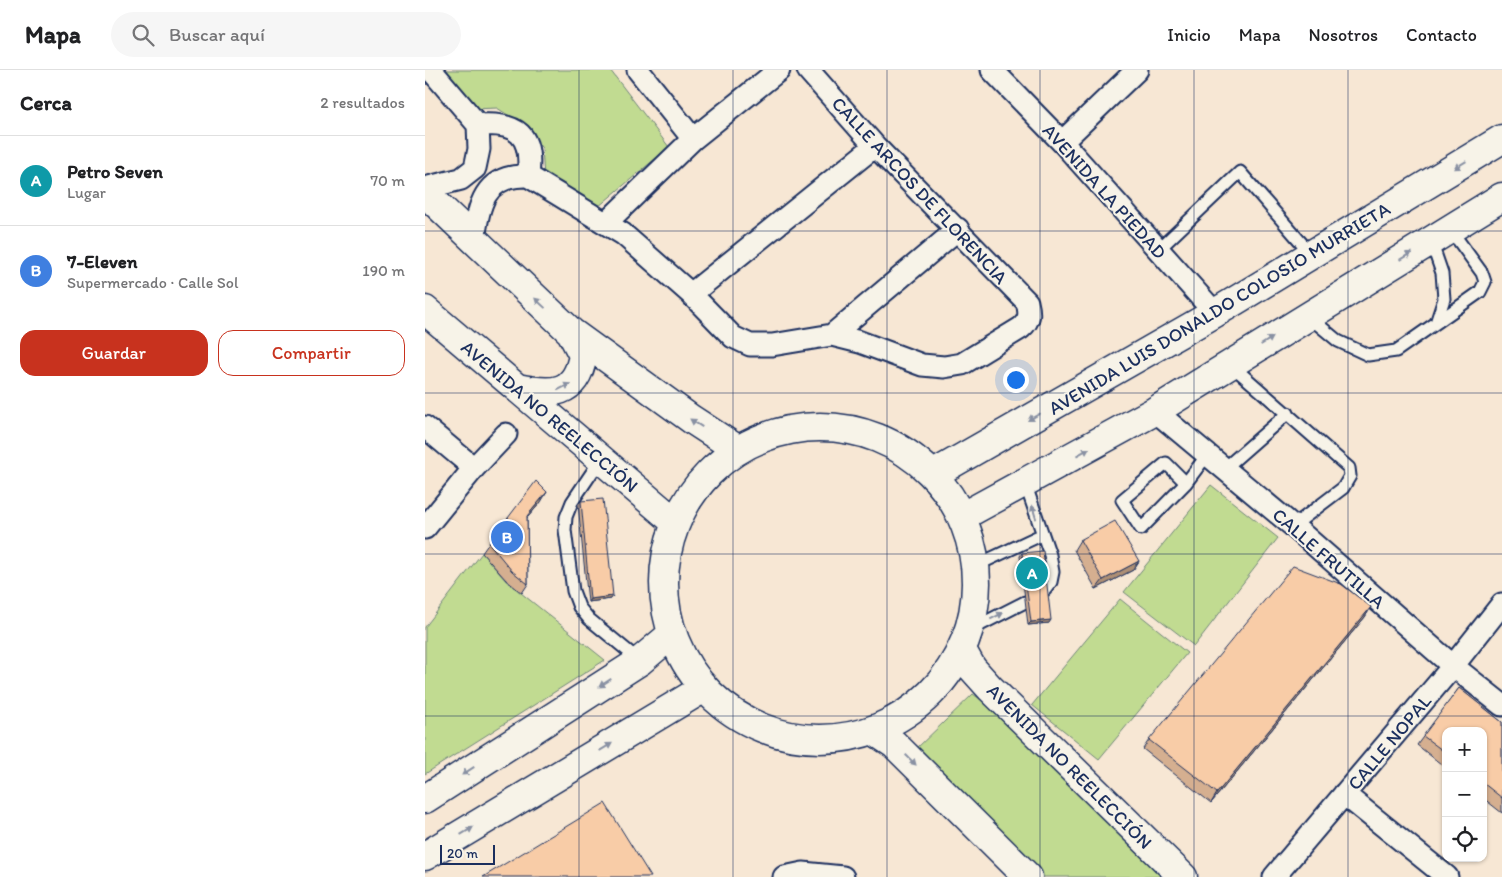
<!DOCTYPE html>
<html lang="es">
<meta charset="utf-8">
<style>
:root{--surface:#fff;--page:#f6f6f6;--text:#202124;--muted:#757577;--line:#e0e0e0;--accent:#c8321e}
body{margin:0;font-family:Itim,sans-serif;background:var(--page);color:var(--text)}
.controls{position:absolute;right:15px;bottom:15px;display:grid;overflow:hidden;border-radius:10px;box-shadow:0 1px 4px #0004}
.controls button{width:45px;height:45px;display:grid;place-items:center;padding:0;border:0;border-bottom:1px solid var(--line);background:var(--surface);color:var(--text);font:25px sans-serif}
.scale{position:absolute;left:15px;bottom:12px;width:55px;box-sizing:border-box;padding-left:5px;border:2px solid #1b2f5e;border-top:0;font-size:14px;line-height:18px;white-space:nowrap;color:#1b2f5e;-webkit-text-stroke:4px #f7f3e8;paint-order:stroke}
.you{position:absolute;left:590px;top:309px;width:18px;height:18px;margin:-12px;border:4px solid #fff;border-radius:50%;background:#1a73e8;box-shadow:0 0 0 8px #1a73e833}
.badge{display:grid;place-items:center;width:32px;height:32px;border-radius:50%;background:var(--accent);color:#fff;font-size:16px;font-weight:700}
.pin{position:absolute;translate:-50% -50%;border:2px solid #fff;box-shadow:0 1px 5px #0006}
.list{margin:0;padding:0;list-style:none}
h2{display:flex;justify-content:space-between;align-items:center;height:65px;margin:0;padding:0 20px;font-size:21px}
h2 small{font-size:16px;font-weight:400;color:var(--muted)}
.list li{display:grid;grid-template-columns:32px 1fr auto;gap:15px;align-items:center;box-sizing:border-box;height:90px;padding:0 20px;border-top:1px solid var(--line)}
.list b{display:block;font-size:19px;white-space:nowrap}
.list p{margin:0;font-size:16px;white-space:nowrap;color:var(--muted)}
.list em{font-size:16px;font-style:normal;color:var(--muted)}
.actions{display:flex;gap:10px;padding:15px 20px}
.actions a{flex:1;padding:11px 0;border:1px solid var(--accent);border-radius:15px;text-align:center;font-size:18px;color:var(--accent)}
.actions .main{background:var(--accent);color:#fff}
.icon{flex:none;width:28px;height:28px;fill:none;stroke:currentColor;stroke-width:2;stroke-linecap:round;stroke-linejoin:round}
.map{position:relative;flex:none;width:1077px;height:807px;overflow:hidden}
header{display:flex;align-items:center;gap:30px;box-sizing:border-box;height:70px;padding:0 25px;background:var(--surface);border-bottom:1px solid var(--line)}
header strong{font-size:24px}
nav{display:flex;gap:28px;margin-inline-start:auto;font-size:18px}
.search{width:350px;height:45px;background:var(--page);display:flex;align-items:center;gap:12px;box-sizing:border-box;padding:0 18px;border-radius:28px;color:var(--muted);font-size:19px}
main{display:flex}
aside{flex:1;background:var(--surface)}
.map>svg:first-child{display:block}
</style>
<header>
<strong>Mapa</strong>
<div class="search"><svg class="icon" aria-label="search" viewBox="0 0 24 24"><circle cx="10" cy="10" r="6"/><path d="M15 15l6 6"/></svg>Buscar aquí</div>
<nav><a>Inicio</a><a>Mapa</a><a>Nosotros</a><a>Contacto</a></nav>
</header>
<main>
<aside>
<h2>Cerca<small>2 resultados</small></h2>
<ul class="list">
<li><span class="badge" style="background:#0f9aa8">A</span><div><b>Petro Seven</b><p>Lugar</p></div><em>70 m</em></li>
<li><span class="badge" style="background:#3f7fe0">B</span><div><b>7-Eleven</b><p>Supermercado · Calle Sol</p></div><em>190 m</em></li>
</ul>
<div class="actions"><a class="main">Guardar</a><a>Compartir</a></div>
</aside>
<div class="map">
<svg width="1077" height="807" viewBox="0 0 1077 807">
<rect width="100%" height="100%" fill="#f7e7d4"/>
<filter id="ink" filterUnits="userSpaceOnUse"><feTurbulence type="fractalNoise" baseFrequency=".02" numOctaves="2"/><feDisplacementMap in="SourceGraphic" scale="10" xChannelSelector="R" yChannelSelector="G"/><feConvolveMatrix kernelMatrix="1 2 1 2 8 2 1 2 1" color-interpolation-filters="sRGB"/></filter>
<g filter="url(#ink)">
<path fill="#c1db91" stroke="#6e8578" d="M19,0H185L244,77L173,137L136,112L119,107L117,78L94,52L72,38L48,39Z
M786,415L853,468L769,576L699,522Z
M57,483L81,511L180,590L0,704V557Z
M695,529L762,583L674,689L607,635Z
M548,624L634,686L759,807H603L491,679Z"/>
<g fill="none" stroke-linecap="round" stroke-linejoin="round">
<defs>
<path id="lane" d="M733,180L815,102L887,185
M884,247L913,271L943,285L971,281L1011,253L1019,229L1017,203L1006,171
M1011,253L1055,222L1060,212L1057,203L1025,159
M805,294L924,398L925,406L918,418L868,456
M176,389L147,432L141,447L140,460L148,521L154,537L164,549L215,591
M799,399L863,343
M600,413L625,485L628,502L626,512L620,520
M761,413L741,393L697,430L716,459L761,413L782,385
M552,495L616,465
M545,560L600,532"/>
<path id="street" d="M6,0L53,55
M213,0L268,69
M567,0L637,72L790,243
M53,55C93,52 108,65 103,106
M637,72L712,0
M0,118L36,109L50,98L54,79L53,55
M182,152L268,69L354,0
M49,171C53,136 59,104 103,106L198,164L266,224L308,267L325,275H347L407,265L435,272L497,295L519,297L537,294L596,258C605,250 605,244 602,232L450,76L383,0
M266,224L450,76
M407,265L533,159
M730,341L868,456L1028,596L1077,635
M0,357L49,398
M0,458L49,398L81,364
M919,724L1022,807
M359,807L378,803L418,807
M849,807L1028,596L1077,534"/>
<path id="secondary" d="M0,123L146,262L266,349L312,379
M0,240L250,452
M92,318C127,325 151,326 158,285L146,262
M239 513a156 156 0 1 1 312 0a156 156 0 1 1-312 0Z
M509,404L790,243L1077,69
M538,446L730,341L1077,127
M537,580L547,598L565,618L758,807
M448,660L469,674L603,807
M0,729L215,591L247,564
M0,786L279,618"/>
</defs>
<use href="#lane" stroke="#1b2f5e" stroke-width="15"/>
<use href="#street" stroke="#1b2f5e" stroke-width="25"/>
<use href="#secondary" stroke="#1b2f5e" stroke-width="31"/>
<use href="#lane" stroke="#f7f3e8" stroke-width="11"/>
<use href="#street" stroke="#f7f3e8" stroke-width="21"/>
<use href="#secondary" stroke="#f7f3e8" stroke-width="28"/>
</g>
<path fill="#d5af90" stroke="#1b2f5e" d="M156,431L186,529L163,532L153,434Z
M116,432L102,448L103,514L97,523L81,510L57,483L64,473Z
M655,470L714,491L708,500L671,519L649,480Z
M597,483L624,553L603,555L595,486Z
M946,537L940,547L786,733L718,679L724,670Z
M1034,618L1077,652V743L1058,728V661H1021V698L992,675Z"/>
<path fill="#ae8f75" stroke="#1b2f5e" d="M122,422L116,432L95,456L102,446Z
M714,491L708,500L671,519L678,510Z
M188,526L186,529L163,532L165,529Z
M946,537L940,547L786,733L792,723Z
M626,550L624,553L603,555L606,552Z"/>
<path fill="#f8cca7" stroke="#1b2f5e" d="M111,411L122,422L102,446L103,514L87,501L64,473Z
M178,429L188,526L165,529L156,431Z
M690,451L714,491L678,510L655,470Z
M618,481L626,550L606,552L597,483Z
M868,496L916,514L946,537L792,723L724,670Z
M1034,618L1077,652V728L1058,713V661H1021V683L998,666Z
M180,733L226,807H58Z"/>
<defs><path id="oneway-solid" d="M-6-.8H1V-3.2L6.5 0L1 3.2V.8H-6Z" transform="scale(1.25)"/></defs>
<g fill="#8991a3">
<use href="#oneway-solid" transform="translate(1035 95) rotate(149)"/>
<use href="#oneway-solid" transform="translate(981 186) rotate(-31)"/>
<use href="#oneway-solid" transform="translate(115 233) rotate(-137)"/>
<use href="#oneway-solid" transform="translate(842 271) rotate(-32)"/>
<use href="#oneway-solid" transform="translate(139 317) rotate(-27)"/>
<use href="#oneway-solid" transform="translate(609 347) rotate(150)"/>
<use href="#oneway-solid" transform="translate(271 353) rotate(-147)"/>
<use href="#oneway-solid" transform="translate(658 382) rotate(-29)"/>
<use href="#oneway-solid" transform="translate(609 442) rotate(-107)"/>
<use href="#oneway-solid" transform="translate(572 546) rotate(-27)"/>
<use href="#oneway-solid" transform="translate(180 613) rotate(147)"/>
<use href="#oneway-solid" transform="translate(181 677) rotate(-31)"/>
<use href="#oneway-solid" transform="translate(486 690) rotate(45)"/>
<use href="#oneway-solid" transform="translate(43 701) rotate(147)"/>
<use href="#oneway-solid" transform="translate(42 761) rotate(-31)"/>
</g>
</g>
<path fill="none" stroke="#1b2f5e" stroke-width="1" stroke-opacity="0.55" d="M154,0V807M308,0V807M462,0V807M615,0V807M769,0V807M923,0V807M0,161H1077M0,323H1077M0,484H1077M0,646H1077"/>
<g text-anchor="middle" stroke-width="4" stroke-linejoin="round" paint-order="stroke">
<g font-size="19" fill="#1b2f5e" stroke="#f7f3e8">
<text transform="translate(495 120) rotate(47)" y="7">CALLE ARCOS DE FLORENCIA</text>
<text transform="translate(680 121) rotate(48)" y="7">AVENIDA LA PIEDAD</text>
<text transform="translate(794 238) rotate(-31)" y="7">AVENIDA LUIS DONALDO COLOSIO MURRIETA</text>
<text transform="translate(125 346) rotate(40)" y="7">AVENIDA NO REELECCIÓN</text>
<text transform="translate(904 488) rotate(41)" y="7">CALLE FRUTILLA</text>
<text transform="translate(964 672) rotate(-50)" y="7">CALLE NOPAL</text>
<text transform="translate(645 696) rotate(45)" y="7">AVENIDA NO REELECCIÓN</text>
</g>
</g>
</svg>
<div class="controls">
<button>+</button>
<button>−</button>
<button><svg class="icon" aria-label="locate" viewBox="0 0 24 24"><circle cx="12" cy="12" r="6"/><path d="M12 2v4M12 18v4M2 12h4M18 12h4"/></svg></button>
</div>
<div class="scale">20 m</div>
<div class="you"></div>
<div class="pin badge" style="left:607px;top:503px;background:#0f9aa8">A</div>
<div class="pin badge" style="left:82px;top:467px;background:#3f7fe0">B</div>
</div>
</main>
